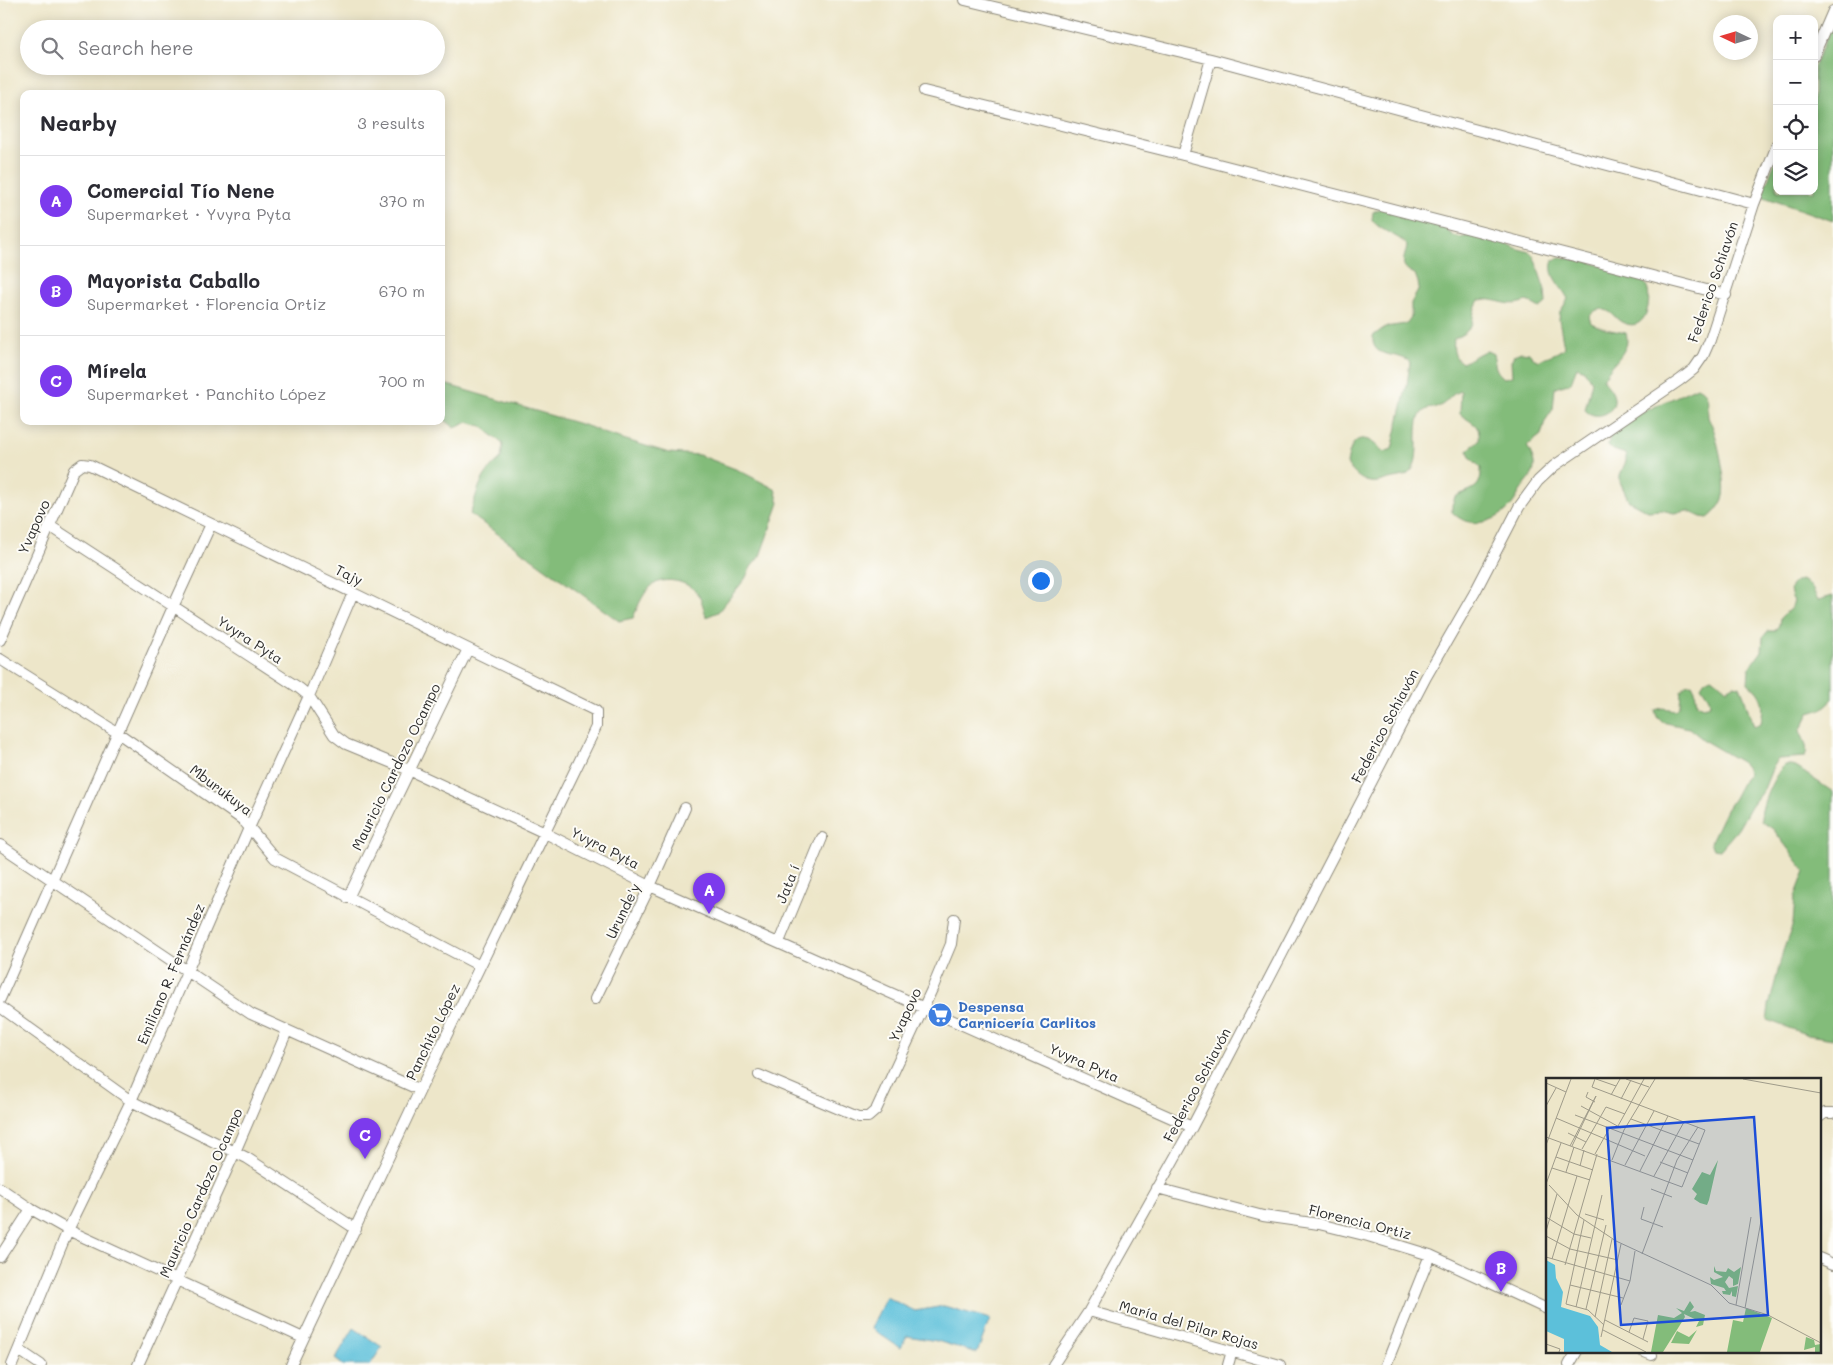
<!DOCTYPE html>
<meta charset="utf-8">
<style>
:root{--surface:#fff;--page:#f2f2f3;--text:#2b2b33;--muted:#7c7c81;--line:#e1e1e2;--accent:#7c3aed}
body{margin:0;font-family:Mali,sans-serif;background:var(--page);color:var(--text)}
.controls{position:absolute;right:15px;top:15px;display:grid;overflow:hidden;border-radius:10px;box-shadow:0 2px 12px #0003}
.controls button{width:45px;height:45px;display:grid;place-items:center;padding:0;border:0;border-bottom:1px solid var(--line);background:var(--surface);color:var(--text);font:25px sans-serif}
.compass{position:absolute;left:1713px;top:15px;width:45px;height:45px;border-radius:50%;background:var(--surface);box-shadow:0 2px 12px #0003;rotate:274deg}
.you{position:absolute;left:1040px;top:580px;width:18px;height:18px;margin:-12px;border:4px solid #fff;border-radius:50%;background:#1a73e8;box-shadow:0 0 0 8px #1a73e833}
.badge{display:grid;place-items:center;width:32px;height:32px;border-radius:50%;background:var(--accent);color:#fff;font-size:16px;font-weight:700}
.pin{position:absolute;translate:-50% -41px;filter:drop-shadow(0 1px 2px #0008)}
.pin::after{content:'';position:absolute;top:26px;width:18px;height:15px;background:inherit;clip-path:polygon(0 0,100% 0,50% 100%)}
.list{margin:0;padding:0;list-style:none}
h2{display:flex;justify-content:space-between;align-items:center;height:65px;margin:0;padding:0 20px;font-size:21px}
h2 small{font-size:16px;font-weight:400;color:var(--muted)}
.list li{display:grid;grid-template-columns:32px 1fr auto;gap:15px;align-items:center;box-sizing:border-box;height:90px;padding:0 20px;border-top:1px solid var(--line)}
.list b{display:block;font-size:19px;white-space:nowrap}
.list p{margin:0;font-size:16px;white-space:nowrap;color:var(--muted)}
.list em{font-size:16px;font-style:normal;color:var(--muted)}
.icon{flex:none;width:28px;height:28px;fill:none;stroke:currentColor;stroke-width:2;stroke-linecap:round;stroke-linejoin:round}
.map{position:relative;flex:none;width:1833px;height:1365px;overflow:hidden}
.search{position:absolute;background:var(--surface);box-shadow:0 2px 12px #0003;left:20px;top:20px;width:425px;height:55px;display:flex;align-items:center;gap:12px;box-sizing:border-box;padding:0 18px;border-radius:28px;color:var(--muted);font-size:19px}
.panel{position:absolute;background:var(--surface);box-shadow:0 2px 12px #0003;left:20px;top:90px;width:425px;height:335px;border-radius:10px}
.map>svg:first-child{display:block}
</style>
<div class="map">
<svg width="1833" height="1365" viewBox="0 0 1833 1365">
<rect width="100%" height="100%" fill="#fdfcf7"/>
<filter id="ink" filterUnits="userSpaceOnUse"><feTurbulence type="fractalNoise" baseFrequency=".02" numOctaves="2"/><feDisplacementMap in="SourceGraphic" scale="10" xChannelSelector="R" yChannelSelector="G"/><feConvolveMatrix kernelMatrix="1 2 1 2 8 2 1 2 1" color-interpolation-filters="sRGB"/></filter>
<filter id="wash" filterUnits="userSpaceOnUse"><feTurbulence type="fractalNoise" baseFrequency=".0096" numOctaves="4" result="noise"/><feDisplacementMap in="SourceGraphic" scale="20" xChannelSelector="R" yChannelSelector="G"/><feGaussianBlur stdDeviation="1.12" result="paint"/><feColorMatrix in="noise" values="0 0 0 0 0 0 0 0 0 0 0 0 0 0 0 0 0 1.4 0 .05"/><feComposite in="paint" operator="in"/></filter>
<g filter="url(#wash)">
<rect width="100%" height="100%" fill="#ede6c9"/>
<path fill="#83bc7a" stroke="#577452" d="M1833,22V221L1761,196L1777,158V191H1814V67Z
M1383,207L1442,227L1454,236L1461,238L1468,236L1473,231L1491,236L1515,248L1530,252L1534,257L1545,290L1546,303L1540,308L1527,301C1506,309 1498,297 1479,300C1467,320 1481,326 1454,339C1453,349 1453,357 1462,363C1471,360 1477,353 1487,351L1493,354C1496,366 1494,370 1504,378L1512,376L1511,361L1514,355L1521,352L1529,353L1533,358L1539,361C1548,354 1556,356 1564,347L1559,319L1560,312L1568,299C1562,286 1547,276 1553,260C1575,251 1612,272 1636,277C1642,280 1647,283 1648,291C1651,305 1645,332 1624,323C1617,321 1613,312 1605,310C1598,307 1593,312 1589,317L1591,323L1605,329L1626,333C1632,352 1609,364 1603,380C1608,386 1613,391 1614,398C1616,414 1595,421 1585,410L1592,381L1584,370L1577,367C1568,387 1576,381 1555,388L1553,409L1545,421L1541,435L1527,446C1530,452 1535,460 1534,467C1534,476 1527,480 1523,487C1518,494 1516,500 1510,507C1495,523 1469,530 1452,512V505L1455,497C1471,488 1482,491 1481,468L1470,457L1468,450L1479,440C1481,424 1471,423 1460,414L1461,391C1451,393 1448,402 1440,406C1432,410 1425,406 1420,416C1412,431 1425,468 1404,476C1398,478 1389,478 1382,481C1366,486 1355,476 1347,464C1349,453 1352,434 1368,440C1374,442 1379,449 1384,452L1392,449L1407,385L1410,362C1397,351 1371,360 1373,336L1385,327L1406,324L1411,317V303L1419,289L1418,282L1415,274C1397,266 1405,260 1407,245C1397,234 1381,232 1372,220L1373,212Z
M441,383L590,427L603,433L669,453L699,455L738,470L775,489L779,503L760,556L751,567L745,579L718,612L706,617C704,609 702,599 696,592C688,582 668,577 656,583C644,589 638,606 633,618L619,621L470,514C479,488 479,477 501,458L503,444L481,426L468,422L455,428L444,419L441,415Z
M1697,387C1699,388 1702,390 1704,391C1710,399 1707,409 1708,417C1709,421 1712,424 1713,428C1718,441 1727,483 1724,496C1722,504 1715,513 1708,518L1701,517L1688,511L1674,513L1661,510L1648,511L1629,501L1620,482V475L1626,461V454L1613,450L1608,445L1611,432L1637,415Z
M1800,580C1811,583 1813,590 1818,600L1833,596V699L1822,709L1809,713L1800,731C1804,741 1809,747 1805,757L1778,759L1774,764L1764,789L1751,806L1738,829L1720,850L1713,849L1710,843L1726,810L1734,798L1744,779L1749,774L1746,767L1741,762L1705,741L1689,728L1662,722L1657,717L1655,710L1662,708L1676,710L1680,706L1681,691L1686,685L1692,684L1695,690L1697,704L1703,707L1710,705L1709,698L1701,686L1705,680L1711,677C1718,680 1721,685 1727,689L1734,685L1740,686C1746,699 1748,713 1754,726L1761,723C1764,704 1764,696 1748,683L1749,669L1762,651L1763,637L1768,631H1775L1779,625L1780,618L1791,608L1794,601C1788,591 1789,584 1800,580Z
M1785,765H1792L1799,769L1833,792V1039L1808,1035L1767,1020L1769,1006L1783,951L1793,924L1795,897L1805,871L1773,829L1761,821C1760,806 1774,774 1785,765Z"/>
<path fill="#5cc0da" stroke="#447682" d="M886,1297L915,1311L944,1306L990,1319L977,1353L937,1341L907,1336L900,1348L871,1328Z
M354,1328L382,1347L370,1365H343L335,1359Z"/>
</g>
<g filter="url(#ink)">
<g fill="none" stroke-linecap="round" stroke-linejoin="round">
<defs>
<path id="minor" d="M965,0L1211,59L1754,204
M1814,55L1833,11
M924,91L1183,155L1726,295
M1183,155L1211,59
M50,526L299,688L309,696L334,735L346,744L409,770L545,833L650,886L1192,1127
M0,640L74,470L82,464L90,465L596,711V727L420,1090L291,1365
M0,659L118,733L243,820L275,858L480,966
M0,845L251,1014L420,1090
M348,898L468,649
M779,942L822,838
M0,999L173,607L211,524
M595,999L650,886L685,808
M0,1007L131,1101L247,1158L356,1229
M759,1075L858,1117H868L876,1110L933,987L951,944L954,919
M1819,1117L1825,1113H1833
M0,1188L31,1209L68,1230L303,1338
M1157,1188L1263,1216L1319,1224L1368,1236L1430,1255L1547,1309
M0,1257L31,1209
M1819,1258L1833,1264
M1089,1311L1280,1365
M19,1350L41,1365
M1642,1351L1652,1355
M12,1365L68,1230L131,1101L249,828L309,696L353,593
M138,1365L235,1152L287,1031
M1053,1365L1089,1311L1192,1127L1426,677L1475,592L1519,507L1538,481L1554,466L1680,380L1694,369L1703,356L1710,340L1754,204L1777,145
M1228,1365L1232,1351
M1386,1365L1430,1255
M1569,1365L1577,1351"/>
</defs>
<use href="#minor" stroke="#8c887a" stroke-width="12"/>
<use href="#minor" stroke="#fff" stroke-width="10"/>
</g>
</g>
<defs>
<symbol id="supermarket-disc" viewBox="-11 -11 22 22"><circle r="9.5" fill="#3f7fe0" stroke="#fdfcf7"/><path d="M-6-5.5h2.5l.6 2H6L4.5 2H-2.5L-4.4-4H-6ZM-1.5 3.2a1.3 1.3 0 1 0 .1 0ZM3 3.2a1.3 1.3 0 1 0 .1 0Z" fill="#fff"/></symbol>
</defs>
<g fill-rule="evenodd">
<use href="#supermarket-disc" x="926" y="1001" width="28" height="28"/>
</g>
<g text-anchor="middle" stroke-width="4" stroke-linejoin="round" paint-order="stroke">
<g font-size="14" fill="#2b2b2b" stroke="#fdfcf7">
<text transform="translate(1713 282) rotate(-71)" y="5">Federico Schiavón</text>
<text transform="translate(34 527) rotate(-66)" y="5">Yvapovo</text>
<text transform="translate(349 575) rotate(26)" y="5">Tajy</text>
<text transform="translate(250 640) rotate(33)" y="5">Yvyra Pyta</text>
<text transform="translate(1385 726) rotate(-62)" y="5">Federico Schiavón</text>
<text transform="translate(396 767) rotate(-64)" y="5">Mauricio Cardozo Ocampo</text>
<text transform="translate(221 790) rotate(37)" y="5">Mburukuya</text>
<text transform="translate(605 848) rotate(27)" y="5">Yvyra Pyta</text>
<text transform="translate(788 884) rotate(-68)" y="5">Jata í</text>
<text transform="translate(623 911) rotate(-64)" y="5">Urunde'y</text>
<text transform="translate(171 974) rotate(-67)" y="5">Emiliano R. Fernández</text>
<text transform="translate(905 1015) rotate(-65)" y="5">Yvapovo</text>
<text transform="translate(433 1032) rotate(-64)" y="5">Panchito López</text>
<text transform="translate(1084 1063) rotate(24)" y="5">Yvyra Pyta</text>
<text transform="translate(1197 1085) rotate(-62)" y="5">Federico Schiavón</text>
<text transform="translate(201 1193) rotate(-66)" y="5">Mauricio Cardozo Ocampo</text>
<text transform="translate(1360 1222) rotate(14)" y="5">Florencia Ortiz</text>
<text transform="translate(1189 1325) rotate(16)" y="5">María del Pilar Rojas</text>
</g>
<g font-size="14" font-weight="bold" fill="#366cbe" stroke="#fdfcf7" text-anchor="start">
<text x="958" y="1012">Despensa<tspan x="958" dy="16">Carnicería Carlitos</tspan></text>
</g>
</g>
<g transform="translate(1546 1078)">
<rect width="275" height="275" fill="#ede6c9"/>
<path d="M172,82L163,122L161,127L154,125L148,121L151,116L146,111L156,94L164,97ZM168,188L170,193L180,194L182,190L188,194L195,189L192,206L187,208V201L183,198L179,204L183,210L192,208L190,219L186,218V213L184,217L177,216L176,213H180L178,210L165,206L164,199L168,202L177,199L168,194ZM144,223L148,229L144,234L149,233L159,237L157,247L150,249L153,243L138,236L139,239L117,274H105L112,237L128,240L136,235L130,230L138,233ZM200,230L226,240L214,274H181L187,242L197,244ZM151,252L143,266L125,265L131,253L143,259ZM260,259L268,262L269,267L275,266V274H269V269L258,272Z" fill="#83bc7a"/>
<path d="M0,182L9,187L10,200L17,214L15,229L44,238L52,249L54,267L66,274H18V261L0,253Z" fill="#5cc0da"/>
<path fill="none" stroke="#9f9b8a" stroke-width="1" d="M50,1L70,8M80,1L103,9M197,1L275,15M0,5L20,14M42,14L40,19L49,24M65,17L74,1M75,21L85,2M0,28L10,10M35,28L75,50M29,37L147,82M10,40L99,78M85,41L153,66M72,48L98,1M22,55L40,64M0,59L136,109L159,52L46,9L49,1M0,67L25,1M24,68L50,18L26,68M36,71L60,29L79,36M49,76L63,51M10,79L47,92M66,82L78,52L109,1M114,84L142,95M79,87L108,33M34,88L38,72M6,90L44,102M94,93L122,38M20,94L28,69M108,98L138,44M0,106L15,65M3,107L31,137L70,163L165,207L183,225L222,237L275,265M105,111L126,119M98,129L95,141L117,149M39,136L58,142M0,139L28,156L45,160M38,142L20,226L42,232L58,247M0,153L11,116M0,158L24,171L72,182M96,176L131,82L152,49M0,179L84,203M6,181L31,98M19,187L51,76M24,207L77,220M75,227L84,203L89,173M190,227L205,139M30,229L56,117M199,230L215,143M40,231L60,147M49,239L66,161M59,242L102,264M57,252L100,274M83,254L88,240L102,243L97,261M55,259L75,166M0,266L14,271L13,274"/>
<path fill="#1d4ed8" fill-opacity="0.15" stroke="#1d4ed8" stroke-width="2.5" d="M208,39L222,237L75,247L61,50Z"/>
<rect width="275" height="275" fill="none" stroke="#2b2b2b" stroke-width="2.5"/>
</g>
</svg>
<div class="controls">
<button>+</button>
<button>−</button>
<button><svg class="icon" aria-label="locate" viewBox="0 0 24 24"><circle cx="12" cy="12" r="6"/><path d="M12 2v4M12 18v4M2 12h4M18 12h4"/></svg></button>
<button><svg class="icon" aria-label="layers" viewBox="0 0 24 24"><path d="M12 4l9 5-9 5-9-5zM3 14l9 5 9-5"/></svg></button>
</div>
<svg class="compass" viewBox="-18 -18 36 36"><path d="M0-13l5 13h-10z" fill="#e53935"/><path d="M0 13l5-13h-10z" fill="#7c7c81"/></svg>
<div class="you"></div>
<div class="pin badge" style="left:709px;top:914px">A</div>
<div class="pin badge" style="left:1501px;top:1292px">B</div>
<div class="pin badge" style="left:365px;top:1159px">C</div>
<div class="search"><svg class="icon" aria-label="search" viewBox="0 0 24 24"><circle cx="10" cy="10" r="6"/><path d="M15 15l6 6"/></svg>Search here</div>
<section class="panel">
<h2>Nearby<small>3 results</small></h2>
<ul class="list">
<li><span class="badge">A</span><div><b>Comercial Tío Nene</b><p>Supermarket · Yvyra Pyta</p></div><em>370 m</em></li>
<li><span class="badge">B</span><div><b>Mayorista Caballo</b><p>Supermarket · Florencia Ortiz</p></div><em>670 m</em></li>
<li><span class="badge">C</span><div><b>Mírela</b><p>Supermarket · Panchito López</p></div><em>700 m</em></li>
</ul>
</section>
</div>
